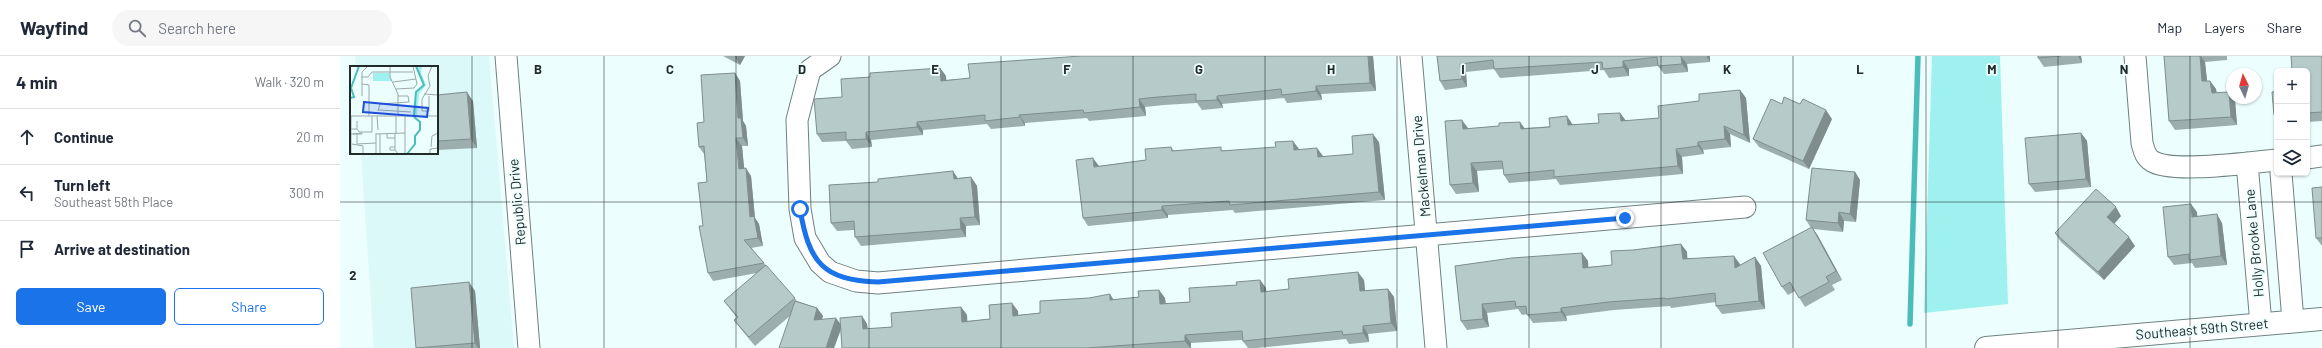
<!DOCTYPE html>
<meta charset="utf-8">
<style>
:root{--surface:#fff;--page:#f6f6f7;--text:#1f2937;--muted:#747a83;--line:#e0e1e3;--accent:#1a73e8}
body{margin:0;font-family:Barlow,sans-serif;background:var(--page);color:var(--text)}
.controls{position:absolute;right:12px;top:12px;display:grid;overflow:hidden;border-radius:6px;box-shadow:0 1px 3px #0004}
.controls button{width:36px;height:36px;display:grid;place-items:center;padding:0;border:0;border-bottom:1px solid var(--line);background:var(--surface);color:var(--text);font:20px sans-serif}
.compass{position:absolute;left:1886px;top:12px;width:36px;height:36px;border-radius:50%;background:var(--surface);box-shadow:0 1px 3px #0004;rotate:355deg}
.stop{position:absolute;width:12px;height:12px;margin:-9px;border:3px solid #1a73e8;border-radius:50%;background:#fff}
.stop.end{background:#1a73e8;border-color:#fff;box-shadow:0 1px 4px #0008}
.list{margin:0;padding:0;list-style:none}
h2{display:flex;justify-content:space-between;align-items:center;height:52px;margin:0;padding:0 16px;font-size:17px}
h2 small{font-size:13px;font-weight:400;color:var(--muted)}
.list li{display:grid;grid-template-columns:26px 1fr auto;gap:12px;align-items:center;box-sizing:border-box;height:56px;padding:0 16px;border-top:1px solid var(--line)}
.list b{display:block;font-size:15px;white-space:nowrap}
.list p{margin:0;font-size:13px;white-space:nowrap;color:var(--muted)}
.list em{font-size:13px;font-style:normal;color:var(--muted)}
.actions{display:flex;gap:8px;padding:12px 16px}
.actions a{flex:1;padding:9px 0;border:1px solid var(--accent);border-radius:6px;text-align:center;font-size:14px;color:var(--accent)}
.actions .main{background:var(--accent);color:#fff}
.icon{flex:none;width:22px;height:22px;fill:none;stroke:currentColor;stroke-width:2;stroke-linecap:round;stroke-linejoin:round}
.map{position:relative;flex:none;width:1982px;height:292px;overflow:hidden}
header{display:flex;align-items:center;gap:24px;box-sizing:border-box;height:56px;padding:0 20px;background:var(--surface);border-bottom:1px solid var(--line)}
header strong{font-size:19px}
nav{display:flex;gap:22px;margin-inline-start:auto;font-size:14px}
.search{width:280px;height:36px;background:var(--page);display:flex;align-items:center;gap:10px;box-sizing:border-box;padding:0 14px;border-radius:22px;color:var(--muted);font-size:15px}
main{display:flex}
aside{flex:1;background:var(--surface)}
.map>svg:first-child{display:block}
</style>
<header>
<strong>Wayfind</strong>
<div class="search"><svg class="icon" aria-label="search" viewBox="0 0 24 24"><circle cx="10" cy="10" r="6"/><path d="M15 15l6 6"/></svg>Search here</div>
<nav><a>Map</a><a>Layers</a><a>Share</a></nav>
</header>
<main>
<aside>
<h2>4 min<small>Walk · 320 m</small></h2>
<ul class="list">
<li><svg class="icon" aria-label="ahead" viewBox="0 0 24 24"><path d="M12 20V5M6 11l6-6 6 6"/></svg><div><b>Continue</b></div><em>20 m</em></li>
<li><svg class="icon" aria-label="left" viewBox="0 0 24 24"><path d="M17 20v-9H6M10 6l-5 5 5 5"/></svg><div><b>Turn left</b><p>Southeast 58th Place</p></div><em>300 m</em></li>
<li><svg class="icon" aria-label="arrive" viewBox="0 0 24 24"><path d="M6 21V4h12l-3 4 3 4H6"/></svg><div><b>Arrive at destination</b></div></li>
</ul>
<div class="actions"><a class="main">Save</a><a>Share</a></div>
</aside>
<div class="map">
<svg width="1982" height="292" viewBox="0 0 1982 292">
<rect width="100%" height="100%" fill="#edfefe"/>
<path fill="#daf9f8" d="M15,0H149L174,292H34L21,97H97V11H16Z"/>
<path fill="#9ff1ef" d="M1592,0H1660L1668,248L1584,257Z"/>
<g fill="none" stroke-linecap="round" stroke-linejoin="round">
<path stroke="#4abcba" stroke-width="5.5" d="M1570,268L1578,0"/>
<defs>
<path id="minor" d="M166,0L189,292
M490,0L470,14L457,64L460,153L465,182L480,207L490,216L516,225L538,227L1405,151
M1071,0L1096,292
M1795,0L1802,87C1804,94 1805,101 1812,105C1832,118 1911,106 1937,104
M1967,102L1982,100
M1907,107L1921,268
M1941,117L1953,265"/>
<path id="major" d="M1646,292L1982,263"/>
</defs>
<use href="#minor" stroke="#6f8281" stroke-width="23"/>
<use href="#major" stroke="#6f8281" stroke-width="24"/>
<use href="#minor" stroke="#fff" stroke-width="21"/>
<use href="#major" stroke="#fff" stroke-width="22"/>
</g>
<path fill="#9daeae" d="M383,0H405L400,9Z
M1033,0L1036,35L981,38L982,44L947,47L944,42L882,48L883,52L862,54L857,47L824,49L805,51L806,60L749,65L747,62L685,67V70L651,73L647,68L583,74V79L531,84L532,91L512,93L506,85L482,86L477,78L502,41L530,21L600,12L606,20V24Z
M1097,0H1370V6L1347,8L1348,16L1324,18L1318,10L1289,13V20L1269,22L1264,14L1160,22L1154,13L1126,16L1127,31L1105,34L1100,25Z
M1698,0H1741L1742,7L1704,11L1698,2Z
M1824,0H1887V4L1865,6L1867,25H1870L1876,33L1877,37L1892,40L1895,44L1897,69L1835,74L1829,65Z
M1982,0V65L1967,66V15Z
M395,17L400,25L403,65L406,70L408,90H402L404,113L411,120L415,162L419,168L423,190L411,192L457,245L477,252L483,260L482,263L500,269L522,260L527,268L528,273L552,271L621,251L627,259V265L650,263L678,255V259L700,257L774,244L799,241L819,234L825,242L826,248L850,246L897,229L920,224L926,232V236L1024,224L1025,235L1048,233L1054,241L1057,275L1028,278L1029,286L1009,288L1006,283L917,292H908L902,284L851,287V292H502L501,273L494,292L451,259L415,290L400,272L394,264L397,262L390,253L384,245L417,217L373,225L368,217L363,170L367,126L364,98L359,91L364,66Z
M1400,34L1406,42L1410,87L1390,78L1391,91L1363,94L1364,98L1342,101L1343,118L1220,129L1216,123L1169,127L1164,119L1163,113L1137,115L1139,136L1116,138L1110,129L1128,72V73L1159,70L1185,72L1259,67L1280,57L1286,65L1319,62L1359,45Z
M1937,35V64L1934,59Z
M97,39L133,45L137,92L97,94Z
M1492,63L1469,113L1419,91L1413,83Z
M1741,77L1747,85L1751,131L1695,136L1689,128Z
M1039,86L1045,144L895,157L893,154L828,159V162L748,170L743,162L759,110L806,104L831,91L834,95L959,93L983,100V101L1013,98Z
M1515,116L1520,124L1516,166L1504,165L1503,176L1473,173L1478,180L1502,224L1492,229L1495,234L1465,251L1455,235L1448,239L1442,231L1471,172L1466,164Z
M631,121L637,130L640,169L626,170V181L521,190L515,181L514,174L497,175L491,167L618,122Z
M1982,131V190L1976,182Z
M1857,156V160L1882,167L1887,209L1855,212L1852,207L1834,209L1828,201Z
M1781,160L1774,168L1795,190L1764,224L1721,186L1715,177Z
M1341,188L1347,196V202L1400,208V209L1415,201L1421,210L1425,253L1382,258L1376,250V246L1331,252L1330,250L1274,254L1226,260L1227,265L1193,267L1187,258L1182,259L1178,253L1147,257L1149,271L1127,274L1121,265L1115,210L1242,197L1248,205V211L1272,209L1293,194Z
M135,235L140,292H76Z"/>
<path fill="#7f8d8d" d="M395,0H405L400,9L395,1Z
M1028,0H1033L1036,35L1030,27Z
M1341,0L1347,8L1348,16L1342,8Z
M1366,0H1370V6Z
M1738,0H1741L1742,7Z
M1860,0H1861L1865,6L1868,33L1862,25Z
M1283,5L1289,13V20L1283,11Z
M1120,8L1126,16L1127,31L1122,23Z
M600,12L606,20L607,33L601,25Z
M395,17L400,25L403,65L406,70L408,90L403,82L398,62Z
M1870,25L1876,33L1877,45L1872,37Z
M976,30L981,38L982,44L976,35Z
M1400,34L1406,42L1410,87L1404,79Z
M127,36L133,45L137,92L131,83Z
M1889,36L1892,40V42H1894L1895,44L1897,69L1891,61Z
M877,40L882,48L883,52L877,44Z
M799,43L805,51L806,60L800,51Z
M1486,54L1492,63L1469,113L1463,105Z
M1280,57L1286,65H1281Z
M679,59L685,67V70L680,61Z
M1227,60L1233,69V78L1228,69Z
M1122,64L1128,72L1129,82L1123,73Z
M577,66L583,74V79L577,71Z
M1180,66L1186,74L1181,73Z
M1384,70L1390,78L1391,91L1385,83Z
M526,76L531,84L532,91L526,83Z
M1741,77L1747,85L1751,131L1746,123Z
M1033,78L1039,86L1045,144L1039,136Z
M396,82L402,90L405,121L399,113Z
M953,85L959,93L954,94Z
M1358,86L1363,94L1364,98L1358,90Z
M977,92L983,100L984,110L978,101Z
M1336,93L1342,101L1343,118L1338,110Z
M753,102L759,110L760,119L754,111Z
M1131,107L1137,115L1139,136L1133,127Z
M406,112L411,120L415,162L419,168L423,190L418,182L410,161Z
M613,115L619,124L614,123Z
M1515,116L1520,124L1516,166L1510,158Z
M631,121L637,130L640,169L635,161Z
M1851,148L1857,156L1858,169L1852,161Z
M822,150L828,159V162L822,154Z
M1776,151L1781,160L1773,169L1767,161Z
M1499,156L1504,165L1503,176L1498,167Z
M1877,158L1882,167L1887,209L1881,200Z
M620,162L626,170V181L621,173Z
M1472,171L1478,180L1502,224L1496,215Z
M1789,181L1795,190L1764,224L1758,216Z
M1341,188L1347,196L1348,211L1343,203Z
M1242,197L1248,205L1249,220L1243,212Z
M1394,200L1400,208L1401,220L1395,212Z
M1415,201L1421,210L1425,253L1419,245Z
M1018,216L1024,224L1026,244L1020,235Z
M920,224L926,232L927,245L921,236Z
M129,226L135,235L140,292H138L135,287Z
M1048,233L1054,241L1057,275L1051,267Z
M819,234L825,242L826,256L820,248Z
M770,238L775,246L770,244Z
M672,247L678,255L679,268L673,260Z
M1142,248L1147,257L1149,271L1143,263Z
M621,251L627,259L628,274L622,266Z
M477,252L483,260L479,272L474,264Z
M1221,252L1226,260L1227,265L1221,256Z
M522,260L527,268L528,282L523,273Z
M496,262L502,270L494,292H486Z
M1023,270L1028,278L1029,286L1023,277Z
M845,279L851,287V292H850L845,285Z"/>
<path fill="#b6caca" stroke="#7f8d8d" d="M741,0H1028L1030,27L976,30V35L942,39L941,33L877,40V44L856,45V38L818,41L799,43L800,51L744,57L743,54L679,59L680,61L645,65V59L577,66V71L526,76V83L506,84V76L477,78L474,43L502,41L501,23L530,21V17L600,12L601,25L630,22L628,8Z
M1097,0H1342H1341L1342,8L1318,10L1317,1L1283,5V11L1263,13L1262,6L1154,13L1153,4L1120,8L1122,23L1100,25Z
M1698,0H1721L1698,2Z
M1824,0H1860L1862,25H1870L1872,37L1889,36L1891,61L1829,65Z
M1951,0H1982V56L1967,57V15H1952Z
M395,17L398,62H401L403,82H396L399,113L406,112L410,161L414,160L418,182L404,184L424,207L368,217L359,170H363L358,127L367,126L364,90L359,91L357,67L364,66L361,19Z
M1400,34L1404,79L1384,70L1385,83L1358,86V90L1336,93L1338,110L1214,121V114L1164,119L1162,105L1131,107L1133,127L1110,129L1105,65L1122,64L1123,73L1159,70V67L1180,66L1181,73L1210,71L1209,62L1227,60L1228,69L1259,67L1258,58L1280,57L1281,65L1319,62L1318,50L1359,45V38Z
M1937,35V59H1934L1932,36Z
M127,36L131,83L97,85V39Z
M1444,41L1460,48L1463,43L1486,54L1463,105L1413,83L1431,43L1442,48Z
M1741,77L1746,123L1689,128L1685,82Z
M1033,78L1039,136L890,149L889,145L822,150V154L743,162L736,104L753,102L754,111L806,104L805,93L831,91L832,95L881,91V95L936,91L935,86L953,85L954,94L977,92L978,101L1013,98L1012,80Z
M1472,112L1515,116L1510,158L1499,156L1498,167L1466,164Z
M613,115L614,123L631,121L635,161L620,162L621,173L515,181L514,165L491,167L489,129L538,126V123Z
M1982,131V182H1976L1972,132Z
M1756,133L1776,151L1767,161L1789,181L1758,216L1715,177Z
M1851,148L1852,161L1877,158L1881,200L1849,204V198L1828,201L1823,151Z
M1472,171L1496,215L1486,221L1489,226L1459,242L1450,226L1442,231L1423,197Z
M1341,188L1343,203L1394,200L1395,212L1415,201L1419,245L1376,250L1375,237L1326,243L1325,242L1268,246L1221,252V256L1187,259L1186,250L1176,251L1175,245L1142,248L1143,263L1121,265L1115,210L1172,202L1242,197L1243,212L1272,209L1271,195L1293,194Z
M426,209L455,242L409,281L394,264L398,261L384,245Z
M1018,216L1020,235L1048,233L1051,267L1023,270V277L1003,279L1002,275L903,285L902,275L845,279V285L746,292H502L500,262L522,260L523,273L552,271L551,257L621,251L622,266L650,263L649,249L672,247L673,260L700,257V245L749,242L770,238V244L799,241L798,235L819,234L820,248L850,246L849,232L897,229L896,226L920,224L921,236L949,233L948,223Z
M129,226L135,287L76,292L71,232Z
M455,245L477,252L474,264L496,262L486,292H439Z"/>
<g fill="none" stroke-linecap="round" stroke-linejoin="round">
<path stroke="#1a73e8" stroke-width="5" d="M460,153C469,207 483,224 538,226L1285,162"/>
</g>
<path fill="none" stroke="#222a2a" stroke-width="1" stroke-opacity="0.55" d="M132,0V292M264,0V292M396,0V292M529,0V292M661,0V292M793,0V292M925,0V292M1057,0V292M1189,0V292M1321,0V292M1453,0V292M1586,0V292M1718,0V292M1850,0V292M0,146H1982"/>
<g text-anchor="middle" stroke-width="3.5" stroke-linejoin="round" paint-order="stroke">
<g font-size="14" fill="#222a2a" stroke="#edfefe">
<text transform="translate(1081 110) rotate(-95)" y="5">Mackelman Drive</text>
<text transform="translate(177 146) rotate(-95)" y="5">Republic Drive</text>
<text transform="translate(1914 187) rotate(-95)" y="5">Holly Brooke Lane</text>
<text transform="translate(1862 273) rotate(-5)" y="5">Southeast 59th Street</text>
</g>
</g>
<g transform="translate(10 10)">
<rect width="88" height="88" fill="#edfefe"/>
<path d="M68,0H72L71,7L76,19L69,28L67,49H64L67,27L75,18L69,9ZM23,7H39L42,15H23Z" fill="#9ff1ef"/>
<path fill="none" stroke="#4abcba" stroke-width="2" d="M0,32L4,31L1,22L9,0M64,49L66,26L74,19L66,0M57,88L65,78V70L70,64V56L64,51"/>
<path fill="none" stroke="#9ca9a9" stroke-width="1" d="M40,0V11L48,28V50M63,0L67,18M11,11H18L22,6H63M43,16L66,13M12,18L19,19V50M46,23L64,22L67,18M74,28L88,29M12,30V6L18,0M79,30V45H72V33L80,20L78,10L82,0M29,44L61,46M28,45L30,38L59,36L58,30H48M0,50H88M1,50V88M27,50L28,64M46,50V67M1,63H7V55M7,63L9,66H22V50M7,67V78L26,77M37,67V72H45M45,67V84L48,88M1,68H12V67L3,68M26,68L55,67M2,78L13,80V88M45,81H40V84H45M81,81L82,70L88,67M26,88V67M30,88V68M55,88V50M80,88V83L88,82"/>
<path fill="#1d4ed8" fill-opacity="0.15" stroke="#1d4ed8" stroke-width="2" d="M14,36L78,42L77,51L13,46Z"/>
<rect width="88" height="88" fill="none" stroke="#222a2a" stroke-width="2"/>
</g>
<g font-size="13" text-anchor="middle" font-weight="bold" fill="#222a2a" stroke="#edfefe" stroke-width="3.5" stroke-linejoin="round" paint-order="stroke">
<text x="198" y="18">B</text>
<text x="330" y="18">C</text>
<text x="462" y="18">D</text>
<text x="595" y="18">E</text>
<text x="727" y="18">F</text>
<text x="859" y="18">G</text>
<text x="991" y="18">H</text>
<text x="1123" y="18">I</text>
<text x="1255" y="18">J</text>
<text x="1387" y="18">K</text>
<text x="1520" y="18">L</text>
<text x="1652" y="18">M</text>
<text x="1784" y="18">N</text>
<text x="13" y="224">2</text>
</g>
</svg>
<div class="controls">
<button>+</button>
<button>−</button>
<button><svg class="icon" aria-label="layers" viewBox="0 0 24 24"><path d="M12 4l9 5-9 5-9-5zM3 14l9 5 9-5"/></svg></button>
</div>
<svg class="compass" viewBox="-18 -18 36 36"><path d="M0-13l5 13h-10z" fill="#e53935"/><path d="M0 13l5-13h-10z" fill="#747a83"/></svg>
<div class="stop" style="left:460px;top:153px"></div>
<div class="stop end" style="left:1285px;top:162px"></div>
</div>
</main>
